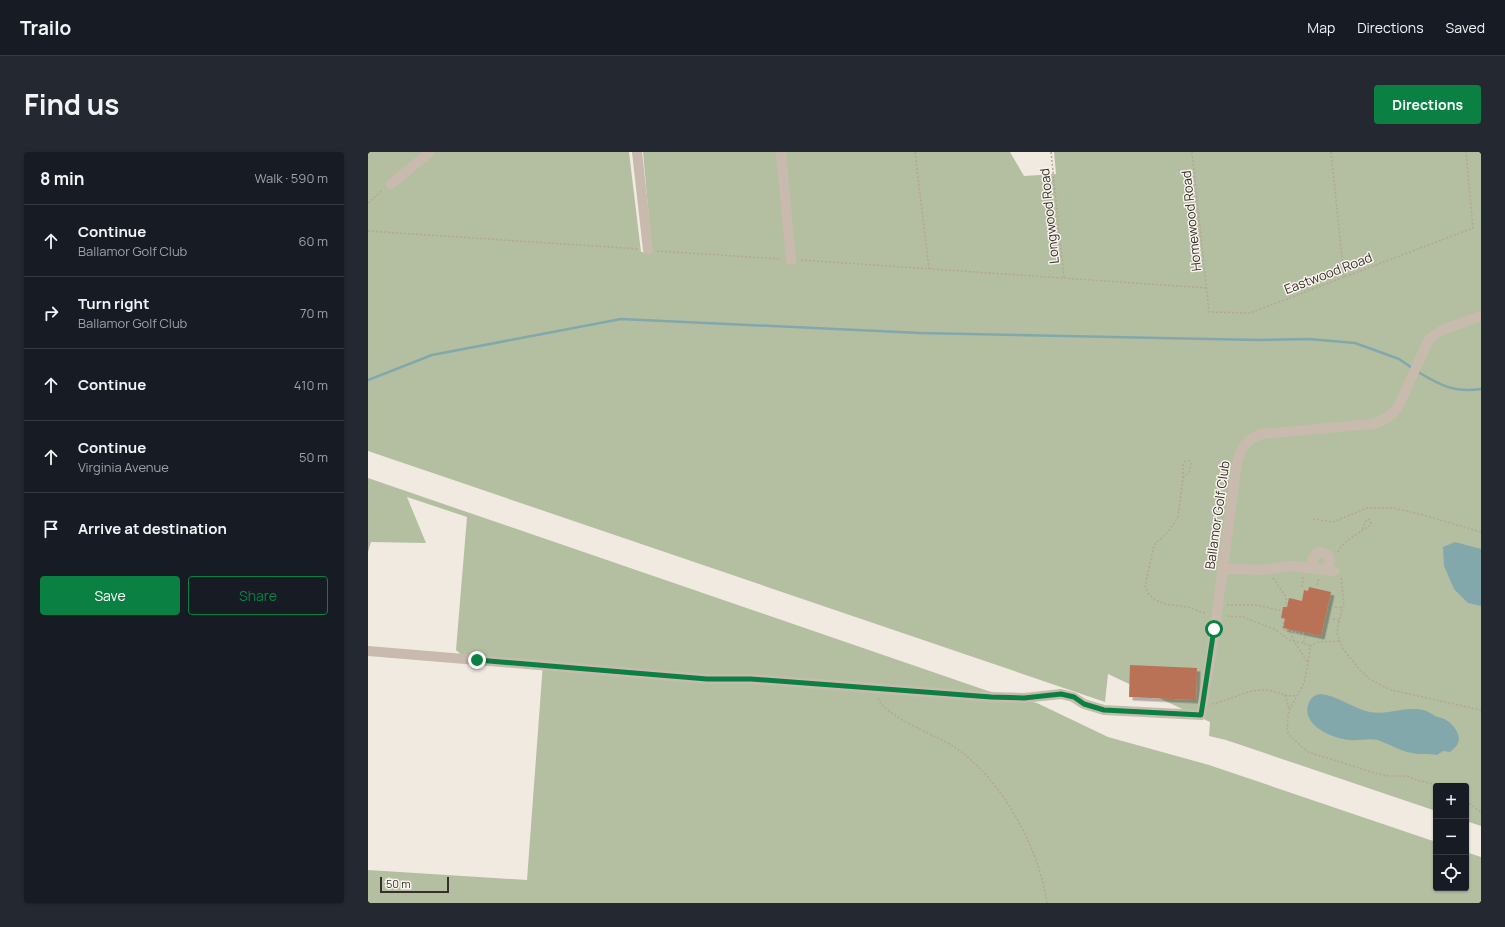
<!DOCTYPE html>
<meta charset="utf-8">
<style>
:root{--surface:#171b24;--page:#242831;--text:#f1f3f6;--muted:#9ea1a6;--line:#363941;--accent:#0b8043}
body{margin:0;font-family:Manrope,sans-serif;background:var(--page);color:var(--text)}
.controls{position:absolute;right:12px;bottom:12px;display:grid;overflow:hidden;border-radius:4px;box-shadow:0 1px 3px #0004}
.controls button{width:36px;height:36px;display:grid;place-items:center;padding:0;border:0;border-bottom:1px solid var(--line);background:var(--surface);color:var(--text);font:20px sans-serif}
.scale{position:absolute;left:12px;bottom:10px;width:69px;box-sizing:border-box;padding-left:4px;border:2px solid #372f2b;border-top:0;font-size:11px;line-height:14px;white-space:nowrap;color:#372f2b;-webkit-text-stroke:3px #f9f4ed;paint-order:stroke}
.stop{position:absolute;width:12px;height:12px;margin:-9px;border:3px solid #0b8043;border-radius:50%;background:#fff}
.stop.end{background:#0b8043;border-color:#fff;box-shadow:0 1px 4px #0008}
.list{margin:0;padding:0;list-style:none}
h2{display:flex;justify-content:space-between;align-items:center;height:52px;margin:0;padding:0 16px;font-size:17px}
h2 small{font-size:13px;font-weight:400;color:var(--muted)}
.list li{display:grid;grid-template-columns:26px 1fr auto;gap:12px;align-items:center;box-sizing:border-box;height:72px;padding:0 16px;border-top:1px solid var(--line)}
.list b{display:block;font-size:15px;white-space:nowrap}
.list p{margin:0;font-size:13px;white-space:nowrap;color:var(--muted)}
.list em{font-size:13px;font-style:normal;color:var(--muted)}
.actions{display:flex;gap:8px;padding:12px 16px}
.actions a{flex:1;padding:9px 0;border:1px solid var(--accent);border-radius:4px;text-align:center;font-size:14px;color:var(--accent)}
.actions .main{background:var(--accent);color:#fff}
.icon{flex:none;width:22px;height:22px;fill:none;stroke:currentColor;stroke-width:2;stroke-linecap:round;stroke-linejoin:round}
.map{position:relative;flex:none;width:1113px;height:751px;overflow:hidden;border-radius:4px}
header{display:flex;align-items:center;gap:24px;box-sizing:border-box;height:56px;padding:0 20px;background:var(--surface);border-bottom:1px solid var(--line)}
header strong{font-size:19px}
nav{display:flex;gap:22px;margin-inline-start:auto;font-size:14px}
.intro{display:flex;align-items:center;justify-content:space-between;box-sizing:border-box;height:96px;padding:0 24px}
h1{margin:0;font-size:28px}
.button{padding:10px 18px;border-radius:4px;background:var(--accent);color:#fff;font-size:14px;font-weight:700}
main{display:flex;gap:24px;padding:0 24px}
aside{flex:1;background:var(--surface);border-radius:4px;box-shadow:0 1px 3px #0004}
.map>svg:first-child{display:block}
</style>
<header>
<strong>Trailo</strong>
<nav><a>Map</a><a>Directions</a><a>Saved</a></nav>
</header>
<div class="intro"><h1>Find us</h1><a class="button">Directions</a></div>
<main>
<aside>
<h2>8 min<small>Walk · 590 m</small></h2>
<ul class="list">
<li><svg class="icon" aria-label="ahead" viewBox="0 0 24 24"><path d="M12 20V5M6 11l6-6 6 6"/></svg><div><b>Continue</b><p>Ballamor Golf Club</p></div><em>60 m</em></li>
<li><svg class="icon" aria-label="right" viewBox="0 0 24 24"><path d="M7 20v-9h11M14 6l5 5-5 5"/></svg><div><b>Turn right</b><p>Ballamor Golf Club</p></div><em>70 m</em></li>
<li><svg class="icon" aria-label="ahead" viewBox="0 0 24 24"><path d="M12 20V5M6 11l6-6 6 6"/></svg><div><b>Continue</b></div><em>410 m</em></li>
<li><svg class="icon" aria-label="ahead" viewBox="0 0 24 24"><path d="M12 20V5M6 11l6-6 6 6"/></svg><div><b>Continue</b><p>Virginia Avenue</p></div><em>50 m</em></li>
<li><svg class="icon" aria-label="arrive" viewBox="0 0 24 24"><path d="M6 21V4h12l-3 4 3 4H6"/></svg><div><b>Arrive at destination</b></div></li>
</ul>
<div class="actions"><a class="main">Save</a><a>Share</a></div>
</aside>
<div class="map">
<svg width="1113" height="751" viewBox="0 0 1113 751">
<defs>
<filter id="shadow"><feDropShadow dx="3.5" dy="3.5" stdDeviation="0" flood-color="#0004"/></filter>
</defs>
<rect width="100%" height="100%" fill="#f1eae1"/>
<path fill="#b4bfa2" d="M0,0H261L273,100L284,101L275,0H642L656,24L688,22L686,0H1113V674L1098,669V634H1068V659L858,588L841,584L842,570L740,522L737,550L0,299Z
M0,326L620,539L669,551L740,585L841,613L1068,690V736H1098V700L1113,705V751H0V718L159,728L175,511L96,505L88,498L99,365L39,345L58,391L3,390L0,400Z"/>
<path fill="#82a8ab" d="M1087,390L1113,397V454L1100,451L1086,437L1076,414L1075,395Z
M953,542C970,544 984,556 1002,560C1016,563 1032,556 1048,557C1052,557 1058,558 1062,561C1065,562 1068,565 1070,565C1080,567 1086,573 1090,582C1093,591 1088,595 1082,600L1075,599L1069,603C1061,601 1052,603 1044,601C1032,599 1021,592 1010,588C1001,586 991,589 982,588C966,587 934,574 940,553C943,546 945,543 953,542Z"/>
<g fill="none" stroke-linecap="round" stroke-linejoin="round">
<path stroke="#82a8ab" stroke-width="2.5" d="M1050,220C1072,233 1086,241 1113,237
M0,228L64,203L253,167L552,181L890,188L941,187L987,191L1031,207L1044,216"/>
</g>
<path fill="#ba7256" filter="url(#shadow)" d="M941,435L963,440L953,484L915,476L917,467L913,466L915,455H919L921,446L934,449L936,438L940,439Z
M762,513L829,516L828,548L761,545Z"/>
<g fill="none" stroke-linecap="round" stroke-linejoin="round">
<path stroke="#b4a598" stroke-width="1.5" stroke-dasharray="2 2" stroke-linecap="butt" d="M547,0L561,117
M683,0L696,126
M824,0L841,160L882,161L1105,76L1098,0
M963,0L976,125
M0,51L15,38
M0,79L271,97
M289,99L413,107
M433,108L839,136
M815,326L821,320L823,311L821,309H817L815,313V326L810,365L800,380L786,393L777,434L780,441L787,448L797,452L820,455L839,462
M945,367L965,370L999,356H1026L1055,363L1113,380
M970,400C976,388 990,382 1001,374L1003,372L1002,368L1000,367L997,370L994,379
M905,426L918,445V454
M973,426L976,450L970,473L969,481L975,497L992,518L1003,528L1023,538L1113,558
M949,433L951,427
M934,435L935,425
M859,453H889L914,459
M967,455L975,456
M859,464L875,465L908,478L921,488L935,491L942,494L940,511L936,531L922,557L920,564L919,579L922,584L940,600L1010,622L1021,624H1039L1048,628L1075,634
M916,466L914,477L935,482L937,485L935,491
M965,467L971,468
M922,480L926,489L940,511
M942,494L950,490L971,489
M917,543L921,557
M510,546C518,566 569,583 588,596C635,629 671,696 679,751
M844,552C863,548 879,537 899,538C909,539 918,546 929,543
M1098,649L1113,660"/>
<path stroke="#c8bbae" stroke-width="10" d="M269,0L280,98
M413,0L423,108
M23,32L62,0
M950,417L946,413L944,408L949,401L954,400L961,404C963,411 960,416 953,417
M854,418L864,417L893,418L922,414L966,419
M0,499L339,527H383L623,545L656,546L693,542L705,545L716,552L736,558L833,563L845,490L867,325C870,304 871,291 893,282L1004,272C1016,269 1025,264 1031,253L1061,187L1076,177L1113,164"/>
</g>
<g fill="none" stroke-linecap="round" stroke-linejoin="round">
<path stroke="#0b8043" stroke-width="5" d="M109,508L339,527H383L623,545L656,546L693,542L706,545L716,552L736,558L833,563L846,477"/>
</g>
<g text-anchor="middle" stroke-width="3" stroke-linejoin="round" paint-order="stroke">
<g font-size="13" fill="#372f2b" stroke="#f9f4ed">
<text transform="translate(681 64) rotate(-96)" y="5">Longwood Road</text>
<text transform="translate(823 69) rotate(-96)" y="5">Homewood Road</text>
<text transform="translate(960 121) rotate(-21)" y="5">Eastwood Road</text>
<text transform="translate(849 363) rotate(-82)" y="5">Ballamor Golf Club</text>
</g>
</g>
</svg>
<div class="controls">
<button>+</button>
<button>−</button>
<button><svg class="icon" aria-label="locate" viewBox="0 0 24 24"><circle cx="12" cy="12" r="6"/><path d="M12 2v4M12 18v4M2 12h4M18 12h4"/></svg></button>
</div>
<div class="scale">50 m</div>
<div class="stop" style="left:846px;top:477px"></div>
<div class="stop end" style="left:109px;top:508px"></div>
</div>
</main>
